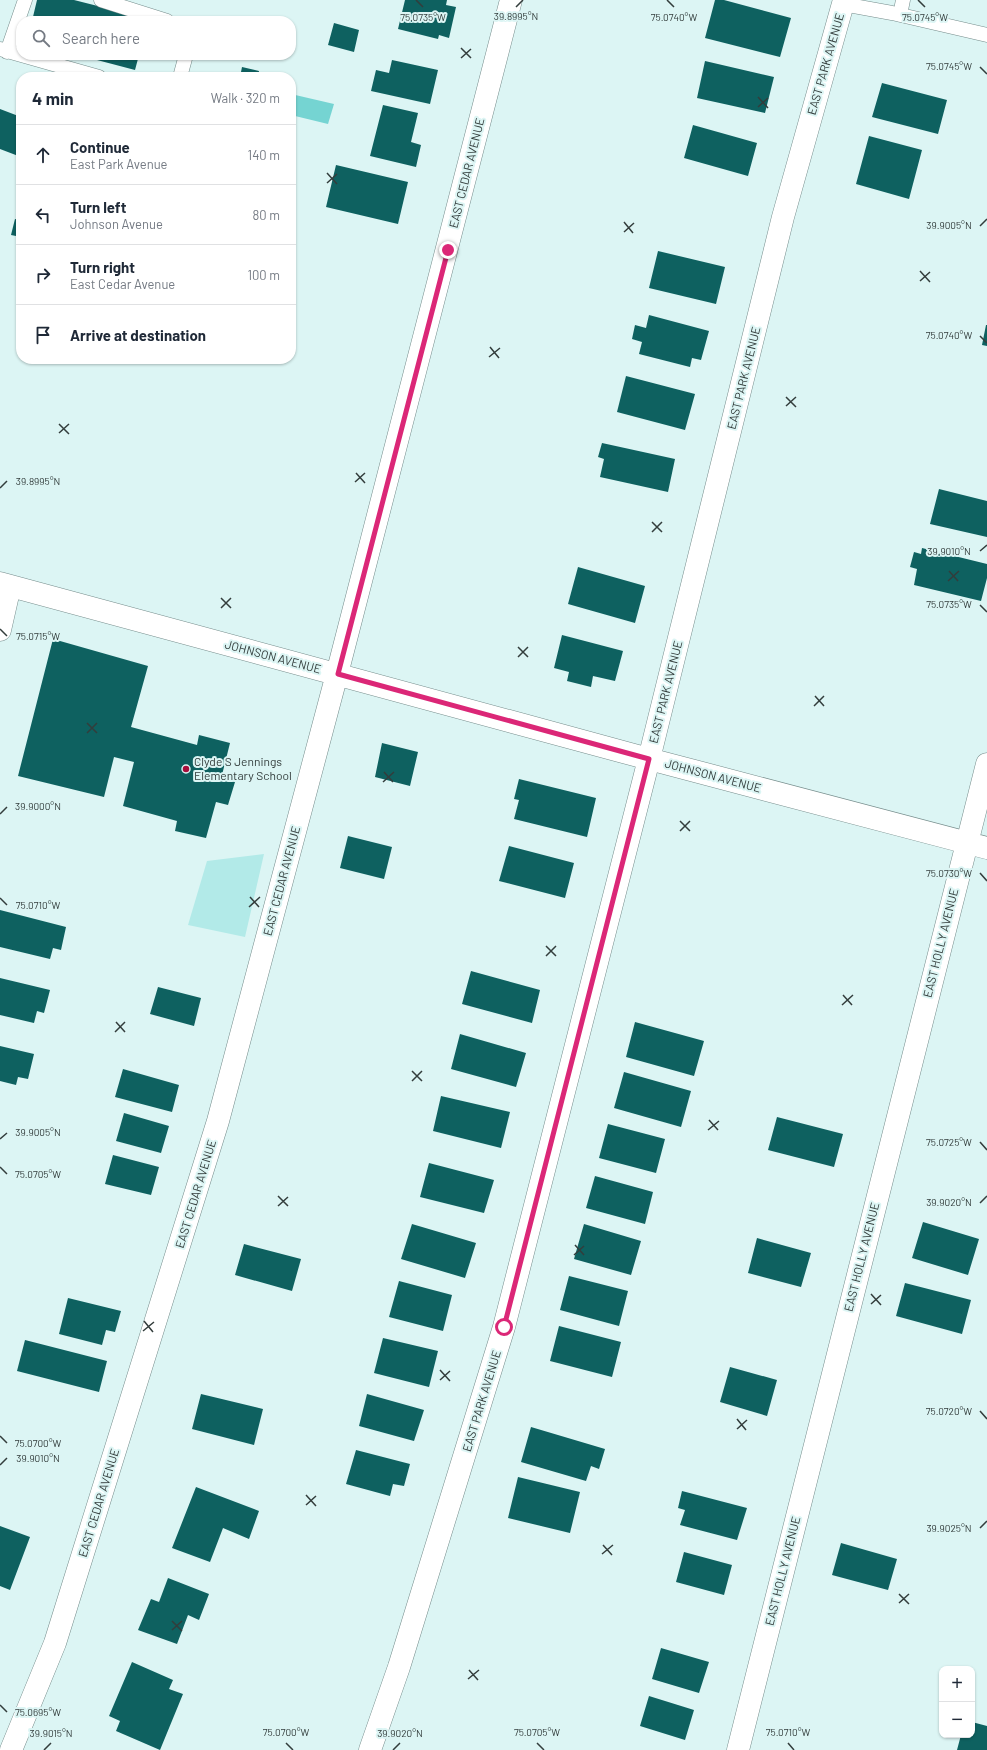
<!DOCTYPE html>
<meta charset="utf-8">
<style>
:root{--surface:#fff;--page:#f6f6f7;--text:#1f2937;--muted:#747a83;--line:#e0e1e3}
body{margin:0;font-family:Barlow,sans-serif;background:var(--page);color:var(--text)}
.controls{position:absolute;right:12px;bottom:12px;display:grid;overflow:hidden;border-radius:8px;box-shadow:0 1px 3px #0004}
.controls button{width:36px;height:36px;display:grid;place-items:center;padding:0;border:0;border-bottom:1px solid var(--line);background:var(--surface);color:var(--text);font:20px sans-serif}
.stop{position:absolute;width:12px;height:12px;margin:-9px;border:3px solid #db2777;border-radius:50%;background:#fff}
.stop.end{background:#db2777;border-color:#fff;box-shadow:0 1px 4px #0008}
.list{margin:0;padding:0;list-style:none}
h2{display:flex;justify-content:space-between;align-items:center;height:52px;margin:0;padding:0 16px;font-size:17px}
h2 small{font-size:13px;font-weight:400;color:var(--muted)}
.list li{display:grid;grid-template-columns:26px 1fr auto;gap:12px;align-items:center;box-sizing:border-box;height:60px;padding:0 16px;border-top:1px solid var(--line)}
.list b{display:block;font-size:15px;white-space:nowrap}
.list p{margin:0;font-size:13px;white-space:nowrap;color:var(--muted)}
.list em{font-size:13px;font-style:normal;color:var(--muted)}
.icon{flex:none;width:22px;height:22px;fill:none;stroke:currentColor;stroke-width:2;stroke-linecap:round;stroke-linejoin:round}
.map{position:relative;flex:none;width:987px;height:1750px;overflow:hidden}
.search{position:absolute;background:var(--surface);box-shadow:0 1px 3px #0004;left:16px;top:16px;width:280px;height:44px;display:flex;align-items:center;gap:10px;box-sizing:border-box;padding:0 14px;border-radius:16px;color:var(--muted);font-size:15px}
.panel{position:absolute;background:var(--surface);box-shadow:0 1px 3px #0004;left:16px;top:72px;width:280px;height:292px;border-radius:16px}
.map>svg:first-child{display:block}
</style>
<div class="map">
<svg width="987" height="1750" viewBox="0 0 987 1750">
<rect width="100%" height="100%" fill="#dcf5f4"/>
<path fill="#b2eae8" d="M264,854L245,937L188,925L207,861Z"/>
<path fill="#75d4d2" d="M291,94L334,104L328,124L291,115Z"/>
<path fill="#0e6160" d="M37,0H74L149,19L148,21H32Z
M405,0H447L446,5L456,7L449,38L439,35L438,39L398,29Z
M715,0H724L791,18L780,57L705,38Z
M334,23L359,30L354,52L328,45Z
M78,55H139L135,70Z
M392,60L438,70L430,104L371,91L376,70L389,73Z
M705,61L774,77L765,113L697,98Z
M242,67L259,71L258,77H240Z
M882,83L947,100L938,134L872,117Z
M383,105L418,113L411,142L421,145L416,167L370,156Z
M0,109L21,117V157L0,149Z
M693,125L757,143L748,176L684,158Z
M869,136L922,150L909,199L856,184Z
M336,165L408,182L398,224L326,207Z
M15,219L21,220V237L11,235Z
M658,251L725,267L716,304L649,288Z
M649,315L709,331L701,360L692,358L690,367L639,354L642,342L632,339L635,325L646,328Z
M986,325H987V346L982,345Z
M626,376L695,394L685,430L617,412Z
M602,443L675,459L668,492L600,477L604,459L598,457Z
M939,489L987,501V537L930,524Z
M922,548L987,564V578L981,601L914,585L917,569L910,567L914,552L921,554Z
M578,567L645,586L635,623L568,604Z
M562,635L623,651L615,681L593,676L591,687L567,681L569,672L554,668Z
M53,639L148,666L131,727L197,745L199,735L230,743L221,779L235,782L228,805L216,802L206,838L175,831L177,821L123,806L134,762L114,757L104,797L18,776Z
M382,743L418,752L410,786L375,777Z
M519,779L596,798L587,837L514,819L519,800L514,799Z
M348,836L392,847L384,879L340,868Z
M509,846L574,863L565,898L499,881Z
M0,910L66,927L61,950L53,948L50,959L0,947Z
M471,971L540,990L532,1023L462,1004Z
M0,978L50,990L44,1013L37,1011L34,1023L0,1015Z
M158,987L201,998L194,1026L150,1014Z
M635,1022L704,1041L694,1076L626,1057Z
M460,1034L526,1053L516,1087L451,1069Z
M0,1046L34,1054L28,1079L18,1077L16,1085L0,1081Z
M123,1069L179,1085L172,1112L115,1097Z
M624,1072L691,1091L681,1127L614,1108Z
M441,1096L510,1112L501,1148L433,1131Z
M124,1113L169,1126L161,1153L116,1141Z
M777,1117L843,1134L834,1167L768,1150Z
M608,1124L665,1139L656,1173L599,1158Z
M113,1155L159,1167L151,1195L105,1184Z
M429,1163L494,1180L484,1213L420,1197Z
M595,1176L653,1192L645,1224L586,1208Z
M923,1222L979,1239L968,1275L912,1258Z
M412,1224L476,1243L465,1278L401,1259Z
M584,1224L641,1241L631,1275L574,1259Z
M757,1238L811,1253L801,1287L748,1273Z
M244,1244L301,1259L292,1291L235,1275Z
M569,1276L628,1291L619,1326L560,1310Z
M399,1281L452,1295L443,1331L389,1317Z
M905,1283L971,1300L962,1334L896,1316Z
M68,1298L121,1311L115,1332L106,1330L102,1345L59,1334Z
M559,1326L621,1342L612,1377L550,1361Z
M383,1338L438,1351L429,1387L374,1373Z
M25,1340L107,1361L99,1392L17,1371Z
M730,1367L777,1380L767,1416L720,1402Z
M201,1394L263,1409L254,1445L192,1429Z
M367,1394L424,1410L414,1441L359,1426Z
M531,1427L605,1449L599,1469L591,1466L586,1481L521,1462Z
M356,1450L410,1464L404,1486L393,1484L390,1496L346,1484Z
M518,1477L580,1492L570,1533L508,1518Z
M196,1487L259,1511L249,1539L223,1528L210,1562L172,1548Z
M682,1491L747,1508L737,1540L680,1525L685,1510L678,1508Z
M0,1526L30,1537L10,1590L0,1586Z
M841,1543L897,1559L888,1590L832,1575Z
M684,1552L732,1565L724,1595L676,1582Z
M168,1578L209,1594L199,1620L188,1615L177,1644L138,1630L151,1599L159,1602Z
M661,1648L709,1662L699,1693L652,1679Z
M132,1662L173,1680L169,1689L183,1694L160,1750L116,1731L120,1721L109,1716Z
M649,1696L694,1710L685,1740L640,1726Z
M972,1722L987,1726V1750H957L961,1735H972Z"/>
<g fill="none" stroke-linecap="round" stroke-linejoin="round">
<defs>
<path id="service" d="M101,0L167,21
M843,4L892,13L987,35
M900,15L903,0
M0,49L99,77
M7,52L25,0
M180,77L186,55"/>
<path id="minor" d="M0,583L649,759L987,848
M0,630L10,586
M11,1750L55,1643L218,1121L337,674L511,0
M370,1750L399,1667L504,1327L649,759L783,217L844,0
M738,1750L987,764"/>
</defs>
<use href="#service" stroke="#758c8b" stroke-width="15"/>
<use href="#minor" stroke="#758c8b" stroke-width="23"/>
<use href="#service" stroke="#fff" stroke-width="14"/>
<use href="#minor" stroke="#fff" stroke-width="22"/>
</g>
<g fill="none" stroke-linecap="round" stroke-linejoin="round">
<path stroke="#db2777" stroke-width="5" d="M448,250L338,674L649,759L504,1327"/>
</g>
<path fill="none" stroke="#333d3c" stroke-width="1.5" d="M416,0L423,7M667,0L674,7M918,0L925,7M516,7L523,0M461,48L471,58M461,58L471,49M980,67L987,74M758,97L768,108M758,107L768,98M327,173L337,184M327,183L337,174M624,222L633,233M980,226L987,219M624,232L634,223M920,271L930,282M920,281L930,272M980,336L987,343M490,347L499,358M489,357L500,348M786,397L796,407M786,406L796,397M59,424L69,434M59,433L69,424M356,473L365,483M355,482L365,473M0,488L7,481M652,522L662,532M652,532L662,522M980,551L987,545M949,571L958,581M948,581L959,571M221,598L231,608M980,605L987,612M221,608L231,598M0,629L7,636M518,647L528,657M518,657L528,647M815,696L824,706M814,706L824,696M87,723L97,733M87,733L97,723M384,772L393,782M383,782L394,772M0,814L7,807M680,821L690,831M680,831L690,821M980,873L987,881M250,897L259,907M0,898L7,905M249,907L260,897M546,946L556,956M546,956L556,946M843,995L852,1005M842,1005L853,995M116,1022L125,1032M115,1032L125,1022M412,1071L422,1081M412,1081L422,1071M709,1120L718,1130M708,1130L719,1121M0,1139L7,1133M980,1142L987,1150M0,1167L7,1174M278,1196L288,1206M980,1203L987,1196M278,1206L288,1197M575,1245L584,1255M574,1255L584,1246M871,1294L881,1305M871,1304L881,1295M144,1321L153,1332M143,1331L154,1322M440,1370L450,1381M440,1380L450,1371M980,1411L987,1419M737,1419L746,1430M737,1429L747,1420M0,1436L7,1443M0,1465L7,1458M306,1495L316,1506M306,1505L316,1496M980,1528L987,1521M603,1545L612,1555M602,1554L613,1545M899,1594L909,1604M899,1603L909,1594M172,1621L182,1631M172,1630L182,1621M469,1670L478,1680M468,1679L479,1670M0,1705L7,1712M286,1743L293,1750M537,1743L544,1750M788,1743L794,1750M44,1750L51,1743M393,1750L400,1743"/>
<circle fill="#a70e3c" stroke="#dcf5f4" stroke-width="1.5" cx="186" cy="769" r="4"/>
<g text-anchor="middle" stroke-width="4" stroke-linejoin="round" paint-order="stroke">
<g font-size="12" fill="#333d3c" stroke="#dcf5f4">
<text transform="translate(826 64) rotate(-74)" y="4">EAST PARK AVENUE</text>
<text transform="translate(467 173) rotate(-76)" y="4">EAST CEDAR AVENUE</text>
<text transform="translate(744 378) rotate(-76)" y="4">EAST PARK AVENUE</text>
<text transform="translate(273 657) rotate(15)" y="4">JOHNSON AVENUE</text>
<text transform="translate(666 692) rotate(-76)" y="4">EAST PARK AVENUE</text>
<text transform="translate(713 776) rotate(15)" y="4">JOHNSON AVENUE</text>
<text transform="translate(282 881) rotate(-75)" y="4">EAST CEDAR AVENUE</text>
<text transform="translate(941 943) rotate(-76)" y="4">EAST HOLLY AVENUE</text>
<text transform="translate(196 1194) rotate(-73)" y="4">EAST CEDAR AVENUE</text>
<text transform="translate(862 1257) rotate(-76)" y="4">EAST HOLLY AVENUE</text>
<text transform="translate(482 1401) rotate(-73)" y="4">EAST PARK AVENUE</text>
<text transform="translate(99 1503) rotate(-73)" y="4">EAST CEDAR AVENUE</text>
<text transform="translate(783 1571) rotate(-76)" y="4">EAST HOLLY AVENUE</text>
</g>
<g font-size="12" fill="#333d3c" stroke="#dcf5f4" text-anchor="start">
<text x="194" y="766">Clyde S Jennings<tspan x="194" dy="14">Elementary School</tspan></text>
</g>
</g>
<g font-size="10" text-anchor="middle" fill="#333d3c" stroke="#dcf5f4" stroke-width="4" stroke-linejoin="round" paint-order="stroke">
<text x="516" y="20">39.8995°N</text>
<text x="674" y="21">75.0740°W</text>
<text x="925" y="21">75.0745°W</text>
<text x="423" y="21">75.0735°W</text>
<text x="949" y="70">75.0745°W</text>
<text x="949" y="229">39.9005°N</text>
<text x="949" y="339">75.0740°W</text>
<text x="38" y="485">39.8995°N</text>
<text x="949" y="555">39.9010°N</text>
<text x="949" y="608">75.0735°W</text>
<text x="38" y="640">75.0715°W</text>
<text x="38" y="810">39.9000°N</text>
<text x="949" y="877">75.0730°W</text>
<text x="38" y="909">75.0710°W</text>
<text x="38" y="1136">39.9005°N</text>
<text x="949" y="1146">75.0725°W</text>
<text x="38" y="1178">75.0705°W</text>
<text x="949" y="1206">39.9020°N</text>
<text x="949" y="1415">75.0720°W</text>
<text x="38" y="1447">75.0700°W</text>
<text x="38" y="1462">39.9010°N</text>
<text x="949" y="1532">39.9025°N</text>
<text x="38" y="1716">75.0695°W</text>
<text x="286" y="1736">75.0700°W</text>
<text x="537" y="1736">75.0705°W</text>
<text x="788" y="1736">75.0710°W</text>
<text x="51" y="1737">39.9015°N</text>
<text x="400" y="1737">39.9020°N</text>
</g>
</svg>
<div class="controls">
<button>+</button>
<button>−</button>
</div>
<div class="stop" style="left:504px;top:1327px"></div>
<div class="stop end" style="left:448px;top:250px"></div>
<div class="search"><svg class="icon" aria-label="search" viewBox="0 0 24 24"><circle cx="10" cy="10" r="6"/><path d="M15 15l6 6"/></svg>Search here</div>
<section class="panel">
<h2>4 min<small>Walk · 320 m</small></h2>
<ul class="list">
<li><svg class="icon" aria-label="ahead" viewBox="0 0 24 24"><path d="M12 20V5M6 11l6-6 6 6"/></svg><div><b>Continue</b><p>East Park Avenue</p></div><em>140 m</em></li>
<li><svg class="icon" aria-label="left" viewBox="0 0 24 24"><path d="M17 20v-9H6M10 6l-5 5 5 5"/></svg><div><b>Turn left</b><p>Johnson Avenue</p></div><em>80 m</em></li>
<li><svg class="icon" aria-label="right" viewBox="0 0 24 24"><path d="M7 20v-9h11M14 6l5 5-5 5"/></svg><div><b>Turn right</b><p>East Cedar Avenue</p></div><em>100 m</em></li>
<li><svg class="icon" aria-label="arrive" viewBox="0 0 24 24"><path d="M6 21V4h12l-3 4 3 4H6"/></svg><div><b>Arrive at destination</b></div></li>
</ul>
</section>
</div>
